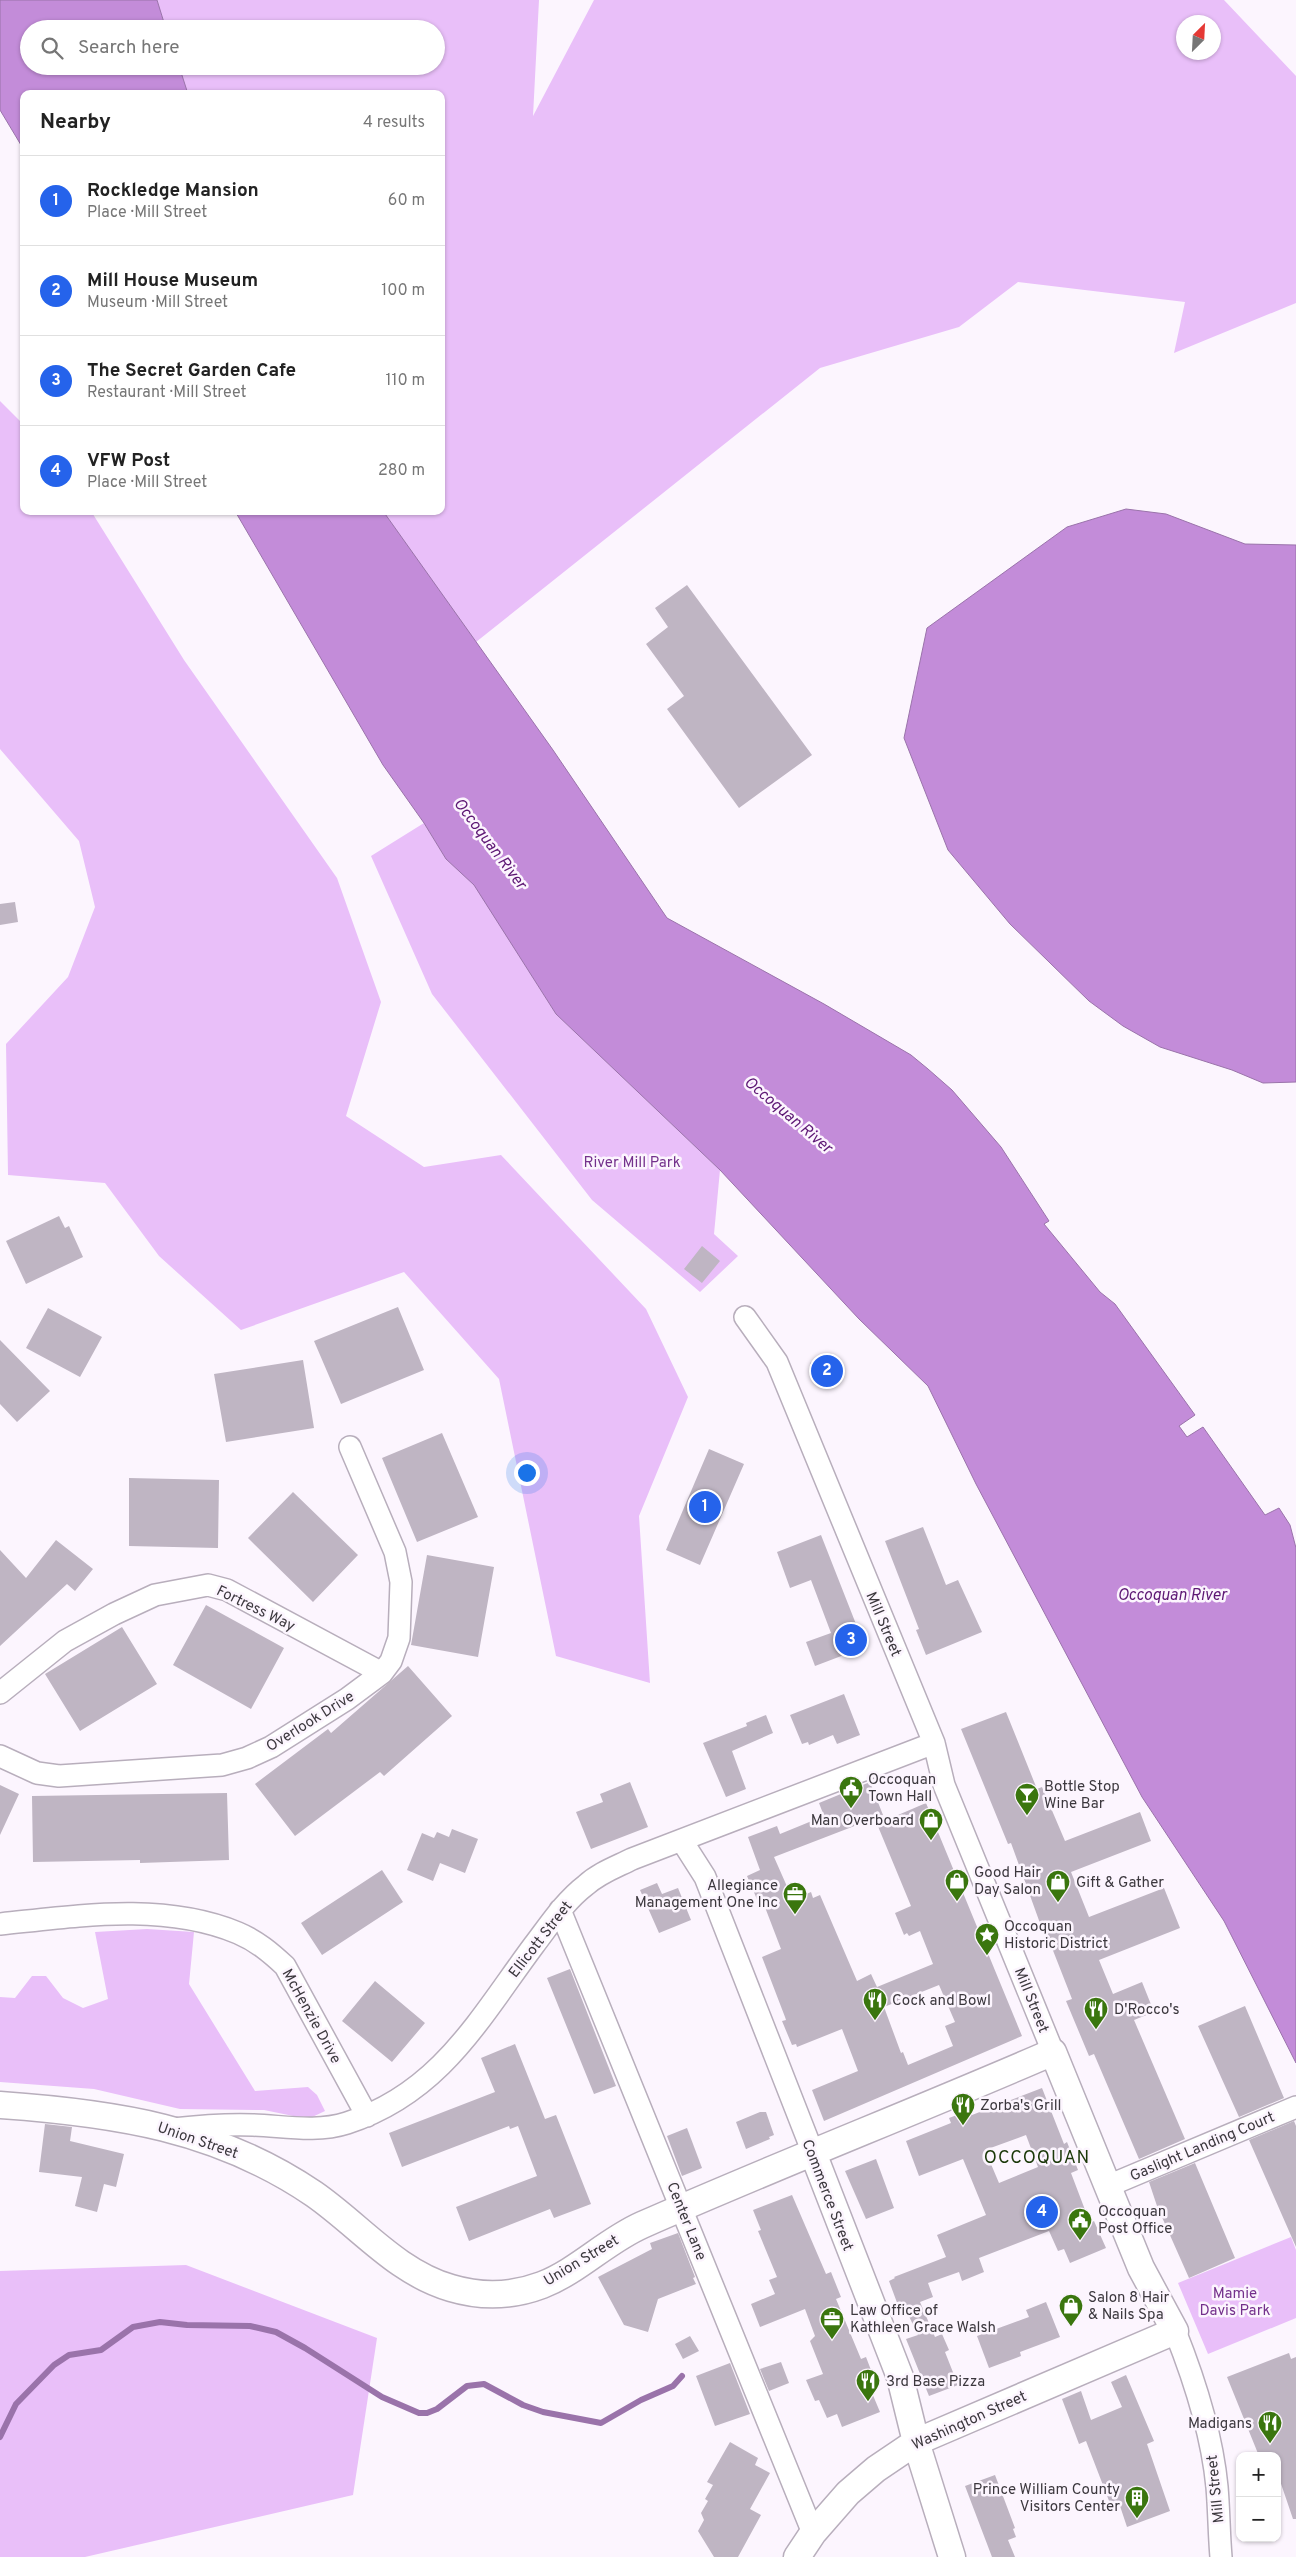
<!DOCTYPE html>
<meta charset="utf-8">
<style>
:root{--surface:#fff;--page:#f2f2f2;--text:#222;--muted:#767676;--line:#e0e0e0;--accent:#2563eb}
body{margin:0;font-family:Overpass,sans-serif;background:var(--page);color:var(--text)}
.controls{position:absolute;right:15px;bottom:15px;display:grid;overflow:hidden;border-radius:10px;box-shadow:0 1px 4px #0004}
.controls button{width:45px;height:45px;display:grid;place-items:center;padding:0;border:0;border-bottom:1px solid var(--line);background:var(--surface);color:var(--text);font:25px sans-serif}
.compass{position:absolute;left:1176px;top:15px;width:45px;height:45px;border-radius:50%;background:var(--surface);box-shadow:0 1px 4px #0004;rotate:24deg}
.you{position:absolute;left:526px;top:1472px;width:18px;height:18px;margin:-12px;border:4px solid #fff;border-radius:50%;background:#1a73e8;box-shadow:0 0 0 8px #1a73e833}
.badge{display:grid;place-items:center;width:32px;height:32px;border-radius:50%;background:var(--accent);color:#fff;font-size:16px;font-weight:700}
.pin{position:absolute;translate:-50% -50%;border:2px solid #fff;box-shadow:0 1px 5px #0006}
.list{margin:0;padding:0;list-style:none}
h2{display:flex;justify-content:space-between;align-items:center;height:65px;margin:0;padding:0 20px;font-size:21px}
h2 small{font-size:16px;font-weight:400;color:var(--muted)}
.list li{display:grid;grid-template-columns:32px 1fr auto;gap:15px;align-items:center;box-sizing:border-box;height:90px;padding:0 20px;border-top:1px solid var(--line)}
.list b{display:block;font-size:19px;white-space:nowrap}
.list p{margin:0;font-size:16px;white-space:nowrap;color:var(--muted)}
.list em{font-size:16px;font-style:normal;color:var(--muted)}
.icon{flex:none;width:28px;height:28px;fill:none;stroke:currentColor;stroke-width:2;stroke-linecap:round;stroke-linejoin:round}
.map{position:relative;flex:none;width:1296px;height:2557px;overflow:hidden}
.search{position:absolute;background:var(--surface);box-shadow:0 1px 4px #0004;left:20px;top:20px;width:425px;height:55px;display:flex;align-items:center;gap:12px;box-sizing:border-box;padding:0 18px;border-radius:28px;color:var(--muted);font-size:19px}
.panel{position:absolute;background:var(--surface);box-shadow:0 1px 4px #0004;left:20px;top:90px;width:425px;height:425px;border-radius:10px}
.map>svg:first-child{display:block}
</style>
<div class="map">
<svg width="1296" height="2557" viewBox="0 0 1296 2557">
<rect width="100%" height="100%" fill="#fcf5fe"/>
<path fill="#e9bff9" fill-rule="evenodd" d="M157,0H539L533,116L594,0H1224L1296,76V303L1174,353L1185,302L1018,282L959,327L820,368L476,642L383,511H441V94H188L179,66H436V29H166ZM1184,22H1214V52H1184Z
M0,401L24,425V511H91L184,660L337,878L381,1002L346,1116L424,1167L501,1155L646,1309L688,1397L639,1516L650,1683L556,1656L499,1379L404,1272L241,1330L159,1256L105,1183L8,1175L6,1044L68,977L95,907L79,841L0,749Z
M424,823L446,859L474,884L556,1014L720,1170L714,1234L738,1256L700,1292L592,1200L432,994L371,856Z
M147,1929L194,1932L189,1984L255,2091L308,2087L317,2095L325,2111L308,2119L264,2110L180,2109L94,2089L0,2082V1997L15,1998L32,1976H46L63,1998L83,2008L108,1999L95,1932Z
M1291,2237L1296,2250V2318L1208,2354L1178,2283Z
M186,2265L377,2338L353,2495L85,2557H0V2271Z"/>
<path fill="#c38cd9" stroke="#9a73aa" d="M0,0H157L166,29H29V66H179L188,94H24V150L0,110Z
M1126,509L1166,514L1245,544L1296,545V1082L1263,1083L1232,1070L1160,1047L1123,1026L1089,1001L1010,924L948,850L904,738L927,628L1067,527Z
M235,511H383L553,750L667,918L824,1004L911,1055L928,1069L952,1090L1001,1147L1049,1221L1044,1224L1100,1292L1115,1304L1195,1415L1179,1426L1187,1437L1203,1427L1265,1515L1279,1508L1290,1525L1296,1548V2063L1224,1921L1142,1797L976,1484L928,1386L859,1319L720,1170L556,1014L474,885L446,859L424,823L383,765Z"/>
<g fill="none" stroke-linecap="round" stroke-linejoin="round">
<path stroke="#9a73aa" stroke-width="6" d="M0,2437L16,2404L54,2365L69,2355L101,2350L133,2327L160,2322L187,2325L250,2326L276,2332L305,2348L382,2397L419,2413H427L437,2409L467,2386L484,2384L523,2405L543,2412L601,2423L641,2400L673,2386L682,2376"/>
</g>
<path fill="#bfb5c3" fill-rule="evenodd" d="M687,585L812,755L739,808L667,709L684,696L646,644L668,627L655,608Z
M15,902L18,922L0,925V904Z
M59,1216L65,1228L69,1226L83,1257L26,1284L6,1241Z
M702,1246L720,1261L702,1283L684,1269Z
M398,1307L424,1370L341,1404L314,1341Z
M48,1308L102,1337L80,1377L26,1348Z
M0,1340L50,1391L17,1422L0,1404Z
M831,1353L843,1378L822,1388L810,1363Z
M303,1360L314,1428L226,1442L214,1374Z
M442,1433L478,1517L417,1542L382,1458Z
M709,1449L744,1464L700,1565L666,1550Z
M129,1478L219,1480L218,1548L129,1546Z
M293,1492L358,1555L313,1602L248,1538Z
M923,1527L946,1585L958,1580L982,1632L926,1655L916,1630L919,1629L885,1541Z
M821,1535L865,1647L815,1666L806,1642L831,1633L811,1580L790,1588L777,1552Z
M56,1540L93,1569L75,1591L67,1584L0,1646V1550L26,1578Z
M427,1555L494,1567L478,1657L411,1645Z
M206,1605L284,1648L251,1709L173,1665Z
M122,1627L157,1684L80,1731L45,1674Z
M408,1666L452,1716L384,1776L380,1772L295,1836L255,1784L328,1729L331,1733Z
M844,1694L860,1735L837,1744L833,1735L809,1745L808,1742L802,1744L790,1715Z
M1006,1712L1037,1789L1042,1787L1065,1841L1140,1812L1151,1841L1071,1872L1089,1917L1164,1888L1180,1928L1099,1960L1113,1994L1142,1982L1154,2012L1134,2020L1185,2139L1139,2159L1094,2054L1089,2056L1066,2001L1072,1999L1043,1925L1041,1926L1011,1843L1008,1844L961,1729Z
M766,1715L773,1733L732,1751L746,1789L726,1797L703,1743L747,1726L746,1723Z
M630,1782L648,1827L591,1849L576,1812L603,1802L600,1794Z
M870,1782L883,1815L774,1857L793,1900L811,1892L813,1898L820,1895L857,1981L871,1974L877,1987L933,1964L920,1931L909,1936L907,1933L904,1935L895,1913L911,1906L877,1824L926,1803L1022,2036L824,2121L812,2090L858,2071L842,2029L797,2047L796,2044L792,2045L782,2021L786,2020L785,2017L762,1957L781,1949L763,1902L759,1904L747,1876L760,1870L748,1837L777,1826L780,1834L824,1816L819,1803ZM939,1985L955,2022L945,2026L953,2046L908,2065L903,2052L901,2053L884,2007Z
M0,1785L19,1794L0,1835Z
M227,1793L229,1860L140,1863V1860L33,1862L32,1796Z
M452,1829L478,1839L465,1873L440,1863L433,1881L407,1870L422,1833L434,1838L437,1832L449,1837Z
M382,1870L403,1902L322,1955L301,1923Z
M657,1883L662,1894L678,1888L691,1920L659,1933L640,1890Z
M570,1969L616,2086L594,2094L547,1978Z
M375,1981L425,2023L392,2062L342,2021Z
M1245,2006L1284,2098L1239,2117L1198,2026Z
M515,2044L545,2119L556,2115L591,2204L554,2218L550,2209L469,2241L456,2207L537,2176L518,2126L510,2129L509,2126L402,2167L389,2133L495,2092L481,2058Z
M1042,2088L1064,2144L1067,2142L1078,2170L1071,2173L1090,2223L1094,2221L1106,2248L1070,2263L1064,2249L1058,2251L1049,2231L979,2258L984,2272L962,2281L959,2272L928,2283L933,2297L920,2302L935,2337L942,2334L949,2350L945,2352L958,2385L929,2396L906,2339L918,2335L904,2306L899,2308L889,2281L895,2278L894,2277L946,2257L937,2235L986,2215L963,2159L919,2176L906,2141L951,2123L949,2118L970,2110L972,2115ZM1026,2135L1038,2167L999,2183L985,2150Z
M760,2112H766L774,2135L769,2137L770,2139L746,2149L736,2122Z
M1294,2121L1296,2126V2247L1249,2140Z
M45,2124L72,2127L70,2141L124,2154L116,2187L104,2184L97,2212L75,2206L82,2177L39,2172Z
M687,2128L702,2168L682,2176L667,2136Z
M876,2159L894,2208L866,2219L845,2171Z
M1195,2163L1235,2258L1189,2278L1157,2206L1149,2182Z
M792,2195L826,2274L831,2272L841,2297L836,2299L861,2359L866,2357L874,2378L867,2381L880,2412L842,2427L837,2414L827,2418L819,2400L815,2401L806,2380L823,2374L810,2341L815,2336L805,2309L760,2327L751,2304L775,2294L769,2280L777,2277L758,2231L761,2230L753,2210Z
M678,2233L695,2277L693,2278L696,2284L658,2299L648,2332L624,2325L598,2277L652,2249L650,2243Z
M1046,2302L1060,2337L1020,2352L1021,2356L989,2368L977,2336L1029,2317L1026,2310Z
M690,2336L699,2351L683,2359L675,2344Z
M1289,2353L1291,2359L1296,2357V2519H1293L1277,2472V2456H1259L1227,2377Z
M781,2362L789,2383L769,2391L760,2369Z
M730,2363L750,2414L715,2426L696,2376Z
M1126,2375L1154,2441L1147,2444L1170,2511L1127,2527L1119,2503L1111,2506L1086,2441L1079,2444L1062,2399L1081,2391L1091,2420L1122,2407L1111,2382Z
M730,2442L758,2458L755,2465L770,2473L750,2509L761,2515L738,2557H714L698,2531L704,2520L701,2513L708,2501L705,2499L713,2485L707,2482Z
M995,2475L1015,2528L1013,2529L1016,2537L1008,2540L1015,2557H992L965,2486Z"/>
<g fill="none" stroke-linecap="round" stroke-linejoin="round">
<defs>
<path id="minor" d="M745,1317L777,1362L934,1743L944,1785L1053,2052
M0,1693L65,1641L114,1614L155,1595L208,1585L227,1590L382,1673
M0,1756L37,1773L59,1776L222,1765L247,1758L271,1747L347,1699L382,1673L391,1661L399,1638L401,1582L395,1552L350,1447
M682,1841L705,1877L813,2153
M560,1910L813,2533
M0,1924C78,1916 163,1902 238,1933C257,1941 271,1953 285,1966L367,2116
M173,2129C200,2126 226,2124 253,2125C284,2126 316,2133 347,2123C440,2093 479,2019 534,1945C550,1924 565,1901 586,1885C599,1873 616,1867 632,1859L934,1743
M1108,2186L1296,2107
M1175,2331C1195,2381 1212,2434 1217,2487C1219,2510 1219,2534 1221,2557"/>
<path id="tertiary" d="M0,2105C114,2113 217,2128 314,2194C360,2226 396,2272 451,2288C481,2297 513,2296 542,2285C578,2271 606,2241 642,2225C778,2165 917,2111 1053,2052L1141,2268L1175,2331L916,2442L876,2469L848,2493L813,2533L797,2557
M813,2153L900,2377L916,2442L952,2557"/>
</defs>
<use href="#minor" stroke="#b8aebc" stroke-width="24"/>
<use href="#tertiary" stroke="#b8aebc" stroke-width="29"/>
<use href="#minor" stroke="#fff" stroke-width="21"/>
<use href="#tertiary" stroke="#fff" stroke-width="26"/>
</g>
<defs>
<symbol id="civic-pin" viewBox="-11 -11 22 30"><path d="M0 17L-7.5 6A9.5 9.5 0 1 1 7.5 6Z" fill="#3a760e" stroke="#fcf5fe"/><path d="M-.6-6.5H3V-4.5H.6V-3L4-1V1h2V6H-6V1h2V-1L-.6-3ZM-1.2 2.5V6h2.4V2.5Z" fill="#fff"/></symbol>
<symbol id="bar-pin" viewBox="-11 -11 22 30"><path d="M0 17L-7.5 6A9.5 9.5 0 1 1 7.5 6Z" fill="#3a760e" stroke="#fcf5fe"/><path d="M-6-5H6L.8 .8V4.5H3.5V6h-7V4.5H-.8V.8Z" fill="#fff"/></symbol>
<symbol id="shop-pin" viewBox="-11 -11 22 30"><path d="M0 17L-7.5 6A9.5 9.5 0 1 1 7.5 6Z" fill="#3a760e" stroke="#fcf5fe"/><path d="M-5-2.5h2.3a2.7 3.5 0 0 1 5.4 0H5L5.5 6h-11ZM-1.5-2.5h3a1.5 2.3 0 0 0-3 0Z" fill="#fff"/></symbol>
<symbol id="office-pin" viewBox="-11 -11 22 30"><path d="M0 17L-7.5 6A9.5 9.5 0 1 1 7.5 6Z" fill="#3a760e" stroke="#fcf5fe"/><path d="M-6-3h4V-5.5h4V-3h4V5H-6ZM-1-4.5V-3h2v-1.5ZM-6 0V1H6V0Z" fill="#fff"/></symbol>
<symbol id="sight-pin" viewBox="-11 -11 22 30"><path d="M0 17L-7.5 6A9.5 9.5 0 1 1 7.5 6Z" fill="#3a760e" stroke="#fcf5fe"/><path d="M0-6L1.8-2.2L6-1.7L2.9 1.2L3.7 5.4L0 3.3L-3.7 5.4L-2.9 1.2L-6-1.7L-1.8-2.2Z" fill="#fff"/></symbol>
<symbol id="restaurant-pin" viewBox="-11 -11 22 30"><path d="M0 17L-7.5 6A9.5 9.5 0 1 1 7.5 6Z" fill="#3a760e" stroke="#fcf5fe"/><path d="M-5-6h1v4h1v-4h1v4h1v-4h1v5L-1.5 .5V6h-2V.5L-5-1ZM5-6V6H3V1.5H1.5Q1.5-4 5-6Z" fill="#fff"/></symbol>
<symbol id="building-pin" viewBox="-11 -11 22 30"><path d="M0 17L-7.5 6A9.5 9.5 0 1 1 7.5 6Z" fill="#3a760e" stroke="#fcf5fe"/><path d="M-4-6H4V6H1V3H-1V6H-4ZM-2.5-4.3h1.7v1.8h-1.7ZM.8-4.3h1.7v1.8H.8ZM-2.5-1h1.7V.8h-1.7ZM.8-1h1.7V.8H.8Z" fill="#fff"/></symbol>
</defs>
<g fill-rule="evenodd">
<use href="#civic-pin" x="837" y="1774" width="28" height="38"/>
<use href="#bar-pin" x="1013" y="1781" width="28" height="38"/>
<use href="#shop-pin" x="917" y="1806" width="28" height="38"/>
<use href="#shop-pin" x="943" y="1867" width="28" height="38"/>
<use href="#shop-pin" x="1044" y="1868" width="28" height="38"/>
<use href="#office-pin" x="781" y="1880" width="28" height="38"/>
<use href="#sight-pin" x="973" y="1921" width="28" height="38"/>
<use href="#restaurant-pin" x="861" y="1986" width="28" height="38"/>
<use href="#restaurant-pin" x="1082" y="1995" width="28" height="38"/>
<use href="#restaurant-pin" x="949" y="2091" width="28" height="38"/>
<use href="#civic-pin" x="1066" y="2206" width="28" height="38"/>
<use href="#shop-pin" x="1057" y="2292" width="28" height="38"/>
<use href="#office-pin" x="818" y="2305" width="28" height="38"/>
<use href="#restaurant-pin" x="854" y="2367" width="28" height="38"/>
<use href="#restaurant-pin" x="1256" y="2409" width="28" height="38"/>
<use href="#building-pin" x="1123" y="2484" width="28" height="38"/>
</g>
<g text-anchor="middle" stroke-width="5" stroke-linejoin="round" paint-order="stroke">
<g font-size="15" fill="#74318c" stroke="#fcf5fe">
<text x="632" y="1167">River Mill Park</text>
<text x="1235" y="2298">Mamie<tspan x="1235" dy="17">Davis Park</tspan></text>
</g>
<g font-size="15" fill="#3c383e" stroke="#fcf5fe">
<text transform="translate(256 1608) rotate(26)" y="5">Fortress Way</text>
<text transform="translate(884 1624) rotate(67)" y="5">Mill Street</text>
<text transform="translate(310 1721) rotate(-32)" y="5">Overlook Drive</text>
<text transform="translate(540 1939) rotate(-52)" y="5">Ellicott Street</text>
<text transform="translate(1032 2000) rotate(68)" y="5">Mill Street</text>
<text transform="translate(312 2016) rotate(61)" y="5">McHenzie Drive</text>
<text transform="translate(198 2140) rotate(19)" y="5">Union Street</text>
<text transform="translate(1202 2146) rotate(-23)" y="5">Gaslight Landing Court</text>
<text transform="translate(828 2195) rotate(69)" y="5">Commerce Street</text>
<text transform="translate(687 2221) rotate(68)" y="5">Center Lane</text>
<text transform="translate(581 2260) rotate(-31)" y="5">Union Street</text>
<text transform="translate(969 2420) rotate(-24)" y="5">Washington Street</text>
<text transform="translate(1215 2489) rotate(-96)" y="5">Mill Street</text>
</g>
<g font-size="15" fill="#3c383e" stroke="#fcf5fe" text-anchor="start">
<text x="868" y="1784">Occoquan<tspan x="868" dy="17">Town Hall</tspan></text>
<text x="1044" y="1791">Bottle Stop<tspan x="1044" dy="17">Wine Bar</tspan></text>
<text x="914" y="1825" text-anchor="end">Man Overboard</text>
<text x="974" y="1877">Good Hair<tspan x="974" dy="17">Day Salon</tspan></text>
<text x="1076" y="1887">Gift &amp; Gather</text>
<text x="778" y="1890" text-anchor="end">Allegiance<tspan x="778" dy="17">Management One Inc</tspan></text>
<text x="1004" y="1931">Occoquan<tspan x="1004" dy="17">Historic District</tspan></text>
<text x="892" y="2005">Cock and Bowl</text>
<text x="1114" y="2014">D'Rocco's</text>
<text x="980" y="2110">Zorba's Grill</text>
<text x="1098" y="2216">Occoquan<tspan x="1098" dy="17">Post Office</tspan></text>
<text x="1088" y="2302">Salon 8 Hair<tspan x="1088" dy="17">&amp; Nails Spa</tspan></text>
<text x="850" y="2315">Law Office of<tspan x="850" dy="17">Kathleen Grace Walsh</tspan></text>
<text x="886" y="2386">3rd Base Pizza</text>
<text x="1252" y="2428" text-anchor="end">Madigans</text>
<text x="1120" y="2494" text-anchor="end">Prince William County<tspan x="1120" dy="17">Visitors Center</tspan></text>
</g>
<g font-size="16" font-style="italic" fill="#5d1774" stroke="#fcf5fe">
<text transform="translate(491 843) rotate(53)" y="6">Occoquan River</text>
<text transform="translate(789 1114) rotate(40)" y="6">Occoquan River</text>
<text x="1172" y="1600">Occoquan River</text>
</g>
<g font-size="18" letter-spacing="1" fill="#1b3809" stroke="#fcf5fe">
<text x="1037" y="2163">OCCOQUAN</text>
</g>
</g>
</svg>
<div class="controls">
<button>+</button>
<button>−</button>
</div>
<svg class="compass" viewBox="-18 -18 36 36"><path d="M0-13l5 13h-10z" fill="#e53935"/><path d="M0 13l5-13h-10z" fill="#767676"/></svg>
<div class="you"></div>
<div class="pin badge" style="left:705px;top:1507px">1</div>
<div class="pin badge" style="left:827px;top:1371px">2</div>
<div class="pin badge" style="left:851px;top:1640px">3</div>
<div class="pin badge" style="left:1042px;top:2212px">4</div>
<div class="search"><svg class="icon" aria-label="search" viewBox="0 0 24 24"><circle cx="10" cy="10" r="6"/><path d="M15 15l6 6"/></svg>Search here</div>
<section class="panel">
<h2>Nearby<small>4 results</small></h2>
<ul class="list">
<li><span class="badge">1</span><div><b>Rockledge Mansion</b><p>Place · Mill Street</p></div><em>60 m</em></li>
<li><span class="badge">2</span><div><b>Mill House Museum</b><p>Museum · Mill Street</p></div><em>100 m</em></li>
<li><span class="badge">3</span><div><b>The Secret Garden Cafe</b><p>Restaurant · Mill Street</p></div><em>110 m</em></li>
<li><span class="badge">4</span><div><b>VFW Post</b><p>Place · Mill Street</p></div><em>280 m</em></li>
</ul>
</section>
</div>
